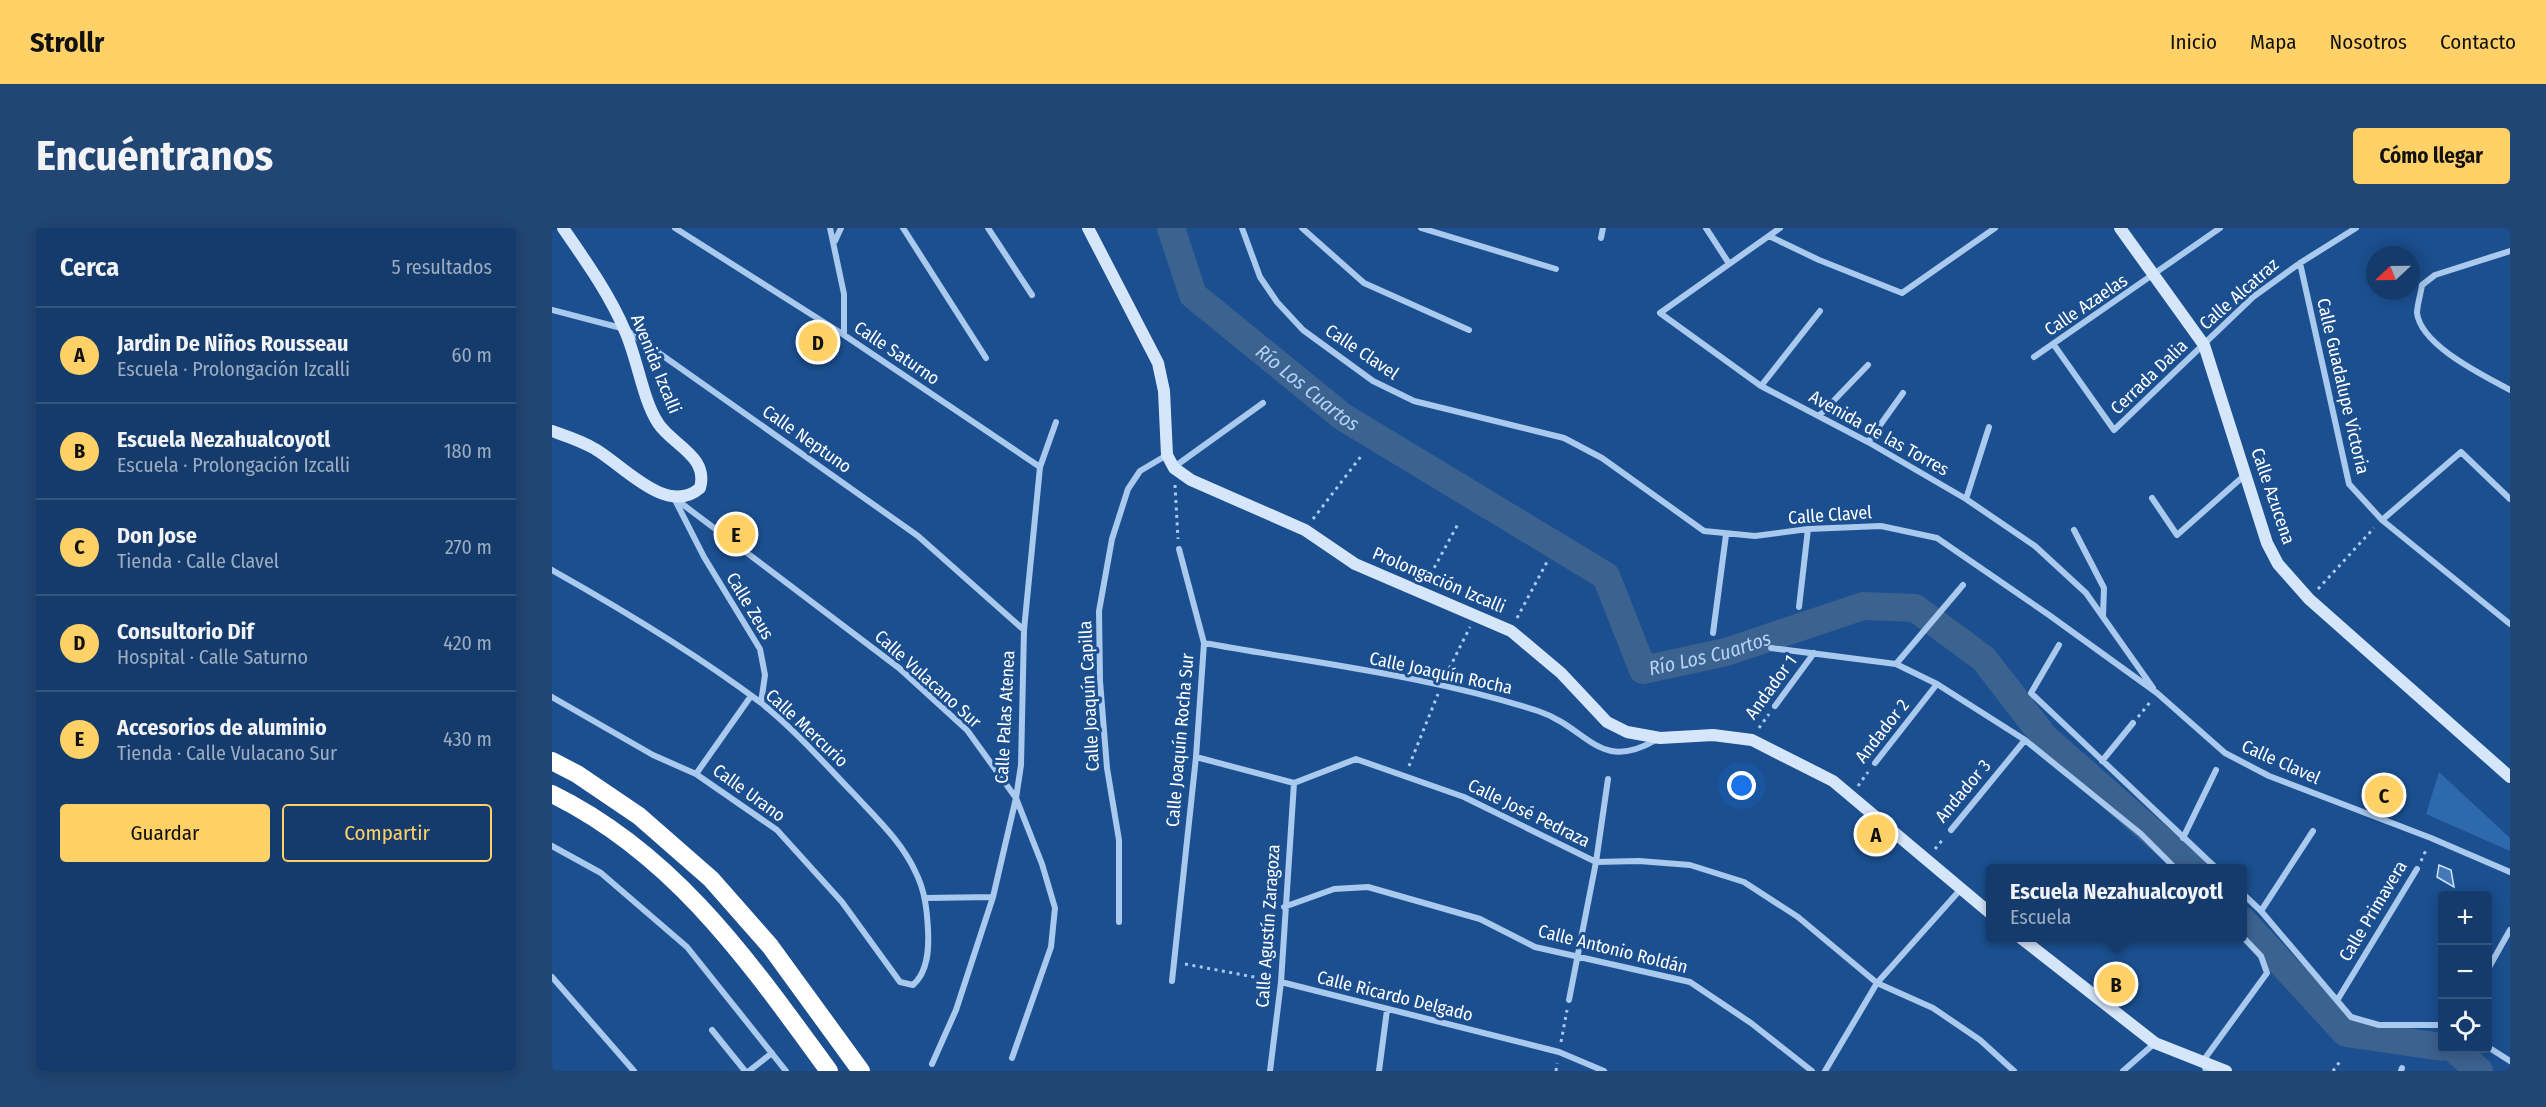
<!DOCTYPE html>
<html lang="es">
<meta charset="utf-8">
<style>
:root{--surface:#143b6b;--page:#214673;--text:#f1f3f6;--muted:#9dadc1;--line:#33557e;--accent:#ffd166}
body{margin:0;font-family:"Fira Sans Condensed",sans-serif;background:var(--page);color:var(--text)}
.controls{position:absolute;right:18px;bottom:18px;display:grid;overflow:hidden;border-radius:6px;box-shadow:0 3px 15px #0003}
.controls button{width:54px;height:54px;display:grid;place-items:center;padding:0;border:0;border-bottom:2px solid var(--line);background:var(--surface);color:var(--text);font:30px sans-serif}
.compass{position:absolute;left:1814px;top:18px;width:54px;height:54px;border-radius:50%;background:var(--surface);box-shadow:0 3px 15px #0003;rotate:248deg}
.you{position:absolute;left:1190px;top:558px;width:21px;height:21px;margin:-15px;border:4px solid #fff;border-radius:50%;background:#1a73e8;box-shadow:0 0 0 9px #1a73e833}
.badge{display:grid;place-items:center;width:39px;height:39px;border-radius:50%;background:var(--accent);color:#111;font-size:20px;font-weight:700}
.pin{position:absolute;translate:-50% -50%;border:3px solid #fff;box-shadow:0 2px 6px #0006}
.popup{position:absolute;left:1434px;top:636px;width:261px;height:78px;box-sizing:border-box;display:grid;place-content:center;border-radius:6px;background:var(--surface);filter:drop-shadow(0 2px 4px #0005);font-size:20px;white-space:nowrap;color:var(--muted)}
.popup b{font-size:22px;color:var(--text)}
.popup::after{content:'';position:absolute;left:50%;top:100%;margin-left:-12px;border:12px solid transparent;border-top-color:var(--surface)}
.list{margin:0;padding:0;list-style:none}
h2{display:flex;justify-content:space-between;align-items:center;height:78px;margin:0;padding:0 24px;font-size:26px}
h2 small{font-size:20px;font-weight:400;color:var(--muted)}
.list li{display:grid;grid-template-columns:39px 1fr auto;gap:18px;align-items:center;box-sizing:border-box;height:96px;padding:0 24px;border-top:2px solid var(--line)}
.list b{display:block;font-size:22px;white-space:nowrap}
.list p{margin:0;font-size:20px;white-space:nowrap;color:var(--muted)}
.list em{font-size:20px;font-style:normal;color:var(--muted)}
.actions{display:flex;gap:12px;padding:18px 24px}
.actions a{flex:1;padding:14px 0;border:2px solid var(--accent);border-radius:6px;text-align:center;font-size:21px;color:var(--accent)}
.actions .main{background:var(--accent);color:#111}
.icon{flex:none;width:33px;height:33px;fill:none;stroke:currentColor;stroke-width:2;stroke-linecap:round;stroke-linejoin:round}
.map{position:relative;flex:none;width:1958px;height:843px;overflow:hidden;border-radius:6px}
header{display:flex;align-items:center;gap:36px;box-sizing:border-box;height:84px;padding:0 30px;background:var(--accent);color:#111}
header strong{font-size:28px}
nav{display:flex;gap:33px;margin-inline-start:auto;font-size:21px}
.intro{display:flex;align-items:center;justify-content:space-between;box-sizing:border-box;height:144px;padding:0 36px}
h1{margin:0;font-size:42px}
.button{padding:15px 27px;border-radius:6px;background:var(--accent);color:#111;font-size:21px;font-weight:700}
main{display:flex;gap:36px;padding:0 36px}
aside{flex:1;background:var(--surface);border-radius:6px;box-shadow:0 3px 15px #0003}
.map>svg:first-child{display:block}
</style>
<header>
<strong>Strollr</strong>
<nav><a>Inicio</a><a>Mapa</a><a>Nosotros</a><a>Contacto</a></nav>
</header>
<div class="intro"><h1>Encuéntranos</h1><a class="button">Cómo llegar</a></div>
<main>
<aside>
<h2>Cerca<small>5 resultados</small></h2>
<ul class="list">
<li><span class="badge">A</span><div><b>Jardin De Niños Rousseau</b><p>Escuela · Prolongación Izcalli</p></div><em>60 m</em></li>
<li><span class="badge">B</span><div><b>Escuela Nezahualcoyotl</b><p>Escuela · Prolongación Izcalli</p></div><em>180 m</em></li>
<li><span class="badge">C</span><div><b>Don Jose</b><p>Tienda · Calle Clavel</p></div><em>270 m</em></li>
<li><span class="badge">D</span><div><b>Consultorio Dif</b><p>Hospital · Calle Saturno</p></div><em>420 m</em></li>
<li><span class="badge">E</span><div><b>Accesorios de aluminio</b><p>Tienda · Calle Vulacano Sur</p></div><em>430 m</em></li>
</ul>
<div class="actions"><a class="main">Guardar</a><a>Compartir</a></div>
</aside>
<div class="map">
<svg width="1958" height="843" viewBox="0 0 1958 843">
<rect width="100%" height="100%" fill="#1b4f8f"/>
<path fill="#2e69ad" d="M1887,544L1958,610V623L1874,586Z"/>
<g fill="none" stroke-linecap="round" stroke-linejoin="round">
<g stroke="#3c6290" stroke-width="28">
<path id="s1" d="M619,0L641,67L791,189L1054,348L1091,442L1174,424L1311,378L1363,380L1432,431L1493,510L1641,640"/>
<path d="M1690,692L1794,805L1890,819"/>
<path d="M1901,820L1927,843"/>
</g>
</g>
<path fill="#4478b7" stroke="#cfe3fa" stroke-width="1.5" d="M1887,637L1899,642L1902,659L1885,649Z"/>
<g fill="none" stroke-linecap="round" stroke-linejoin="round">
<path stroke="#a9c9ee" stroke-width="3" stroke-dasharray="3 4.5" stroke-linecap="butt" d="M623,257L626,311
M761,291L810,227
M875,353L906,296
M1766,361L1822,300
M965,390L996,332
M894,447L918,399
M1586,489L1599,473
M1207,500L1217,486
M857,538L886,466
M1306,558L1316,544
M1383,621L1392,610
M1869,633L1875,620
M633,736L718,752
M1009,814L1015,782
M1004,843L1005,835
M1781,843L1789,832"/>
<path stroke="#a9c9ee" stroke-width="6" d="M123,0L292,107L488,239
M278,0L292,66V107
M351,0L434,130
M436,0L480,67
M690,0L708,49L725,74L751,102L821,153L862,173L1012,210L1050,230L1152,303L1203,308L1256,301L1329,298L1385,310L1497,387L1605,465L1673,525L1717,548L1879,610L1958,644
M750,0L812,55L917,102
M869,0L1004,41
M1154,0L1176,34
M1228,0L1108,85L1209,158L1316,214L1414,271L1483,318L1534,365L1601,460
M1217,8L1267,32L1350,65L1443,0
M1049,10L1051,0
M283,13L289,0
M1958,23L1883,47L1870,57C1869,65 1865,77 1865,85C1869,118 1933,148 1958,162
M1748,35L1797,256L1830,292L1958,396
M0,82L73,101L366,308L472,402
M1502,117L1562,202L1701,69L1748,35L1804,0
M1482,129L1668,0
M1209,158L1268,83
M1267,188L1316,137
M1316,214L1351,165
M622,239L711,175
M121,269L347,440L415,502L464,570L490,636L503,680L499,719L460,830
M1600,270L1625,307L1694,246
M1414,271L1437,199
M123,272L152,329L208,421L213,447L209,475
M1830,292L1909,224L1958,271
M1522,302L1552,360L1551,388
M0,342C71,382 143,425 208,474C242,501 272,535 302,566C325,591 350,614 364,645C373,663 375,682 376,702C377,721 376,744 361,757L348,754L290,674L225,602L144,546L101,527L0,469
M1247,379L1256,301
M1161,405L1174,307
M652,415C763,435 878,448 986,483C1037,500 1046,545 1104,512
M1507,417L1479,465L1664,640
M1219,420L1344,436L1385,456L1473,512L1589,606L1623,640
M1344,436L1411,357
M1223,478L1262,425
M644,529L742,555L804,531L912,569L1044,634L1087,633L1138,637L1192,654L1246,689L1325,755L1381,780L1428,812L1462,843
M1550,533L1581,495
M1323,535L1385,456
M144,546L199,468
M1399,602L1473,512
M1631,610L1664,542
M0,618L49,645L135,719L234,843
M1690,665L1709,683L1799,789L1827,797H1890
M374,670L441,669
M732,679L782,661L816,659L928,691L983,719L1138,754L1199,795L1260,843
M1709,683L1761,603
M567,694V612L555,540L548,453L547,383L560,311L576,261L588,243L615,227
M1936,741L1958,702
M0,749L82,843
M620,753L644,529L652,415L627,321
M729,754L1007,824L1052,843
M1786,771L1865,641
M1017,772L1044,634L1056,551
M160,802L193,843
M1936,819L1958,833
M380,836L404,782L441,669L464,570L469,537L472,402L488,239L504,194
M197,843L220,825
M718,843L729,754L742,555
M827,843L835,782
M1273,843L1325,755L1408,662
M1571,843L1603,815
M1654,843L1651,833L1715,745L1709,728L1690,708
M1849,843L1850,840"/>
<path stroke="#d6e6fa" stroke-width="12" d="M536,0L606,135L612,163L615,227L622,240L639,252L753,302L803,336L959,403L1009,445L1055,494L1075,504L1108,510L1161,507L1200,512L1281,553L1438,685
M1568,0L1652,117L1715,315L1726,336L1757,371L1958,549
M0,203C14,208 30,213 43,221C71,237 115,289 148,260C157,228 120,217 106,195C91,173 85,129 73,103C58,67 33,32 11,0
M1469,710L1603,815L1674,843"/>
<path stroke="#fff" stroke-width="18" d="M0,533L25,546L87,588L159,651L218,718L309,843
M0,566C124,627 198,735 277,843"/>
</g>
<g text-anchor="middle" stroke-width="6" stroke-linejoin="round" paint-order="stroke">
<g font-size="18" fill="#fff" stroke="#1b4f8f">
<text transform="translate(1687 66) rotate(-41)" y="6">Calle Alcatraz</text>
<text transform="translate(1534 77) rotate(-34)" y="6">Calle Azaelas</text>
<text transform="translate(810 124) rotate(34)" y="6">Calle Clavel</text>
<text transform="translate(345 125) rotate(34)" y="6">Calle Saturno</text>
<text transform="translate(104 136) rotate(68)" y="6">Avenida Izcalli</text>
<text transform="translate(1597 149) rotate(-44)" y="6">Cerrada Dalia</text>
<text transform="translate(1791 158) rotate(77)" y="6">Calle Guadalupe Victoria</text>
<text transform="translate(1327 205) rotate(29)" y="6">Avenida de las Torres</text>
<text transform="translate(255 211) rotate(35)" y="6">Calle Neptuno</text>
<text transform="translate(1721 268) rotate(71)" y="6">Calle Azucena</text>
<text transform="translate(1278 287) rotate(-4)" y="6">Calle Clavel</text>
<text transform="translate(887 352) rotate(23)" y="6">Prolongación Izcalli</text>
<text transform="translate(198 378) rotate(59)" y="6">Calle Zeus</text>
<text transform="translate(889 445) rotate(12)" y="6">Calle Joaquín Rocha</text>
<text transform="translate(376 451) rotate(42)" y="6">Calle Vulacano Sur</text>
<text transform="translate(1219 459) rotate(-54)" y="6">Andador 1</text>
<text transform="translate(537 468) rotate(-93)" y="6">Calle Joaquín Capilla</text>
<text transform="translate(453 489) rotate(-87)" y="6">Calle Palas Atenea</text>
<text transform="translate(255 500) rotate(43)" y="6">Calle Mercurio</text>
<text transform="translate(1330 503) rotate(-52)" y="6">Andador 2</text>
<text transform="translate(628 512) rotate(-85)" y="6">Calle Joaquín Rocha Sur</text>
<text transform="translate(1729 534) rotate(24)" y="6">Calle Clavel</text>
<text transform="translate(1411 563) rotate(-50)" y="6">Andador 3</text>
<text transform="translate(197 565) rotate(36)" y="6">Calle Urano</text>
<text transform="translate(977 585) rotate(26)" y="6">Calle José Pedraza</text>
<text transform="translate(1821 683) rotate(-59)" y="6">Calle Primavera</text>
<text transform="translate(716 698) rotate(-86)" y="6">Calle Agustín Zaragoza</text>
<text transform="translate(1061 721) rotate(14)" y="6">Calle Antonio Roldán</text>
<text transform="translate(843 768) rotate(14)" y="6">Calle Ricardo Delgado</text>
</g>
<g font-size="20" font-style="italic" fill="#b5d3f5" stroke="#1b4f8f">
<text dy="7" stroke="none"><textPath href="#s1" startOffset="218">Río Los Cuartos</textPath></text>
<text dy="7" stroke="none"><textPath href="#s1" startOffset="741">Río Los Cuartos</textPath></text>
</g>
</g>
</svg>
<div class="controls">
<button>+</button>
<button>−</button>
<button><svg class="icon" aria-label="locate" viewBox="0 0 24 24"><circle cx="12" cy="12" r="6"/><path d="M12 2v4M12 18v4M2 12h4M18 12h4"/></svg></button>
</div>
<svg class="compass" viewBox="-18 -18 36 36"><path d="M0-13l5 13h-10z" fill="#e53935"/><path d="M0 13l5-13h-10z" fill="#9dadc1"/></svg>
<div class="you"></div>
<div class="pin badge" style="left:1324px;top:606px">A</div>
<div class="pin badge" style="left:1564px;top:756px">B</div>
<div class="popup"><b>Escuela Nezahualcoyotl</b>Escuela</div>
<div class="pin badge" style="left:1832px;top:567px">C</div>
<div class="pin badge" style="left:266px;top:114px">D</div>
<div class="pin badge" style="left:184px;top:306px">E</div>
</div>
</main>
